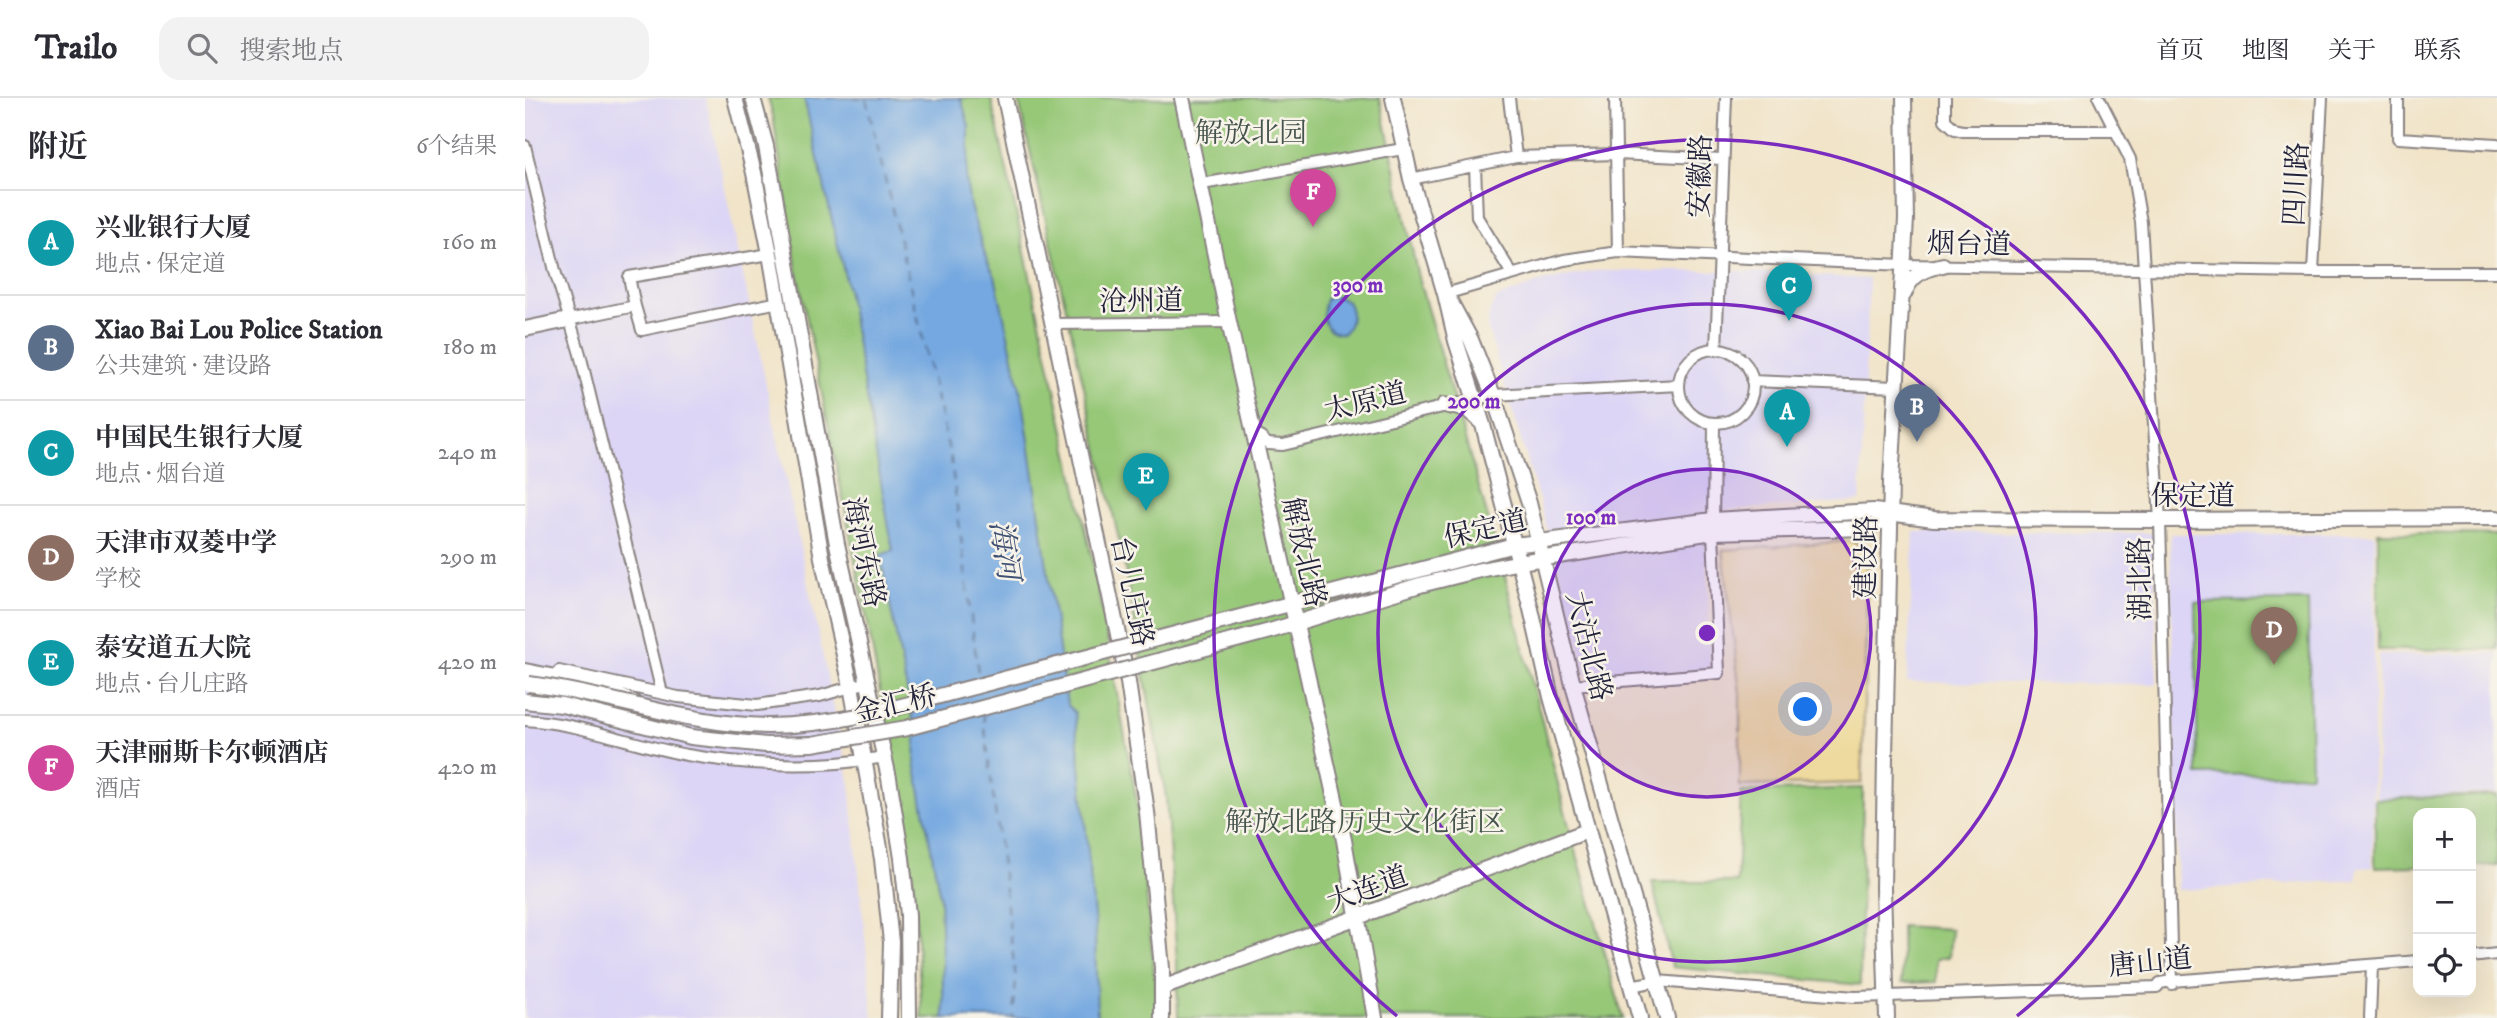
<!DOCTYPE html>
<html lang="zh">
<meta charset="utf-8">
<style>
:root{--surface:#fff;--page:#f2f2f3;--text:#2b2b33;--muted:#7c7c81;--line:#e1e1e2;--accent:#7c3aed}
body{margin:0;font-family:"IM FELL DW Pica","Noto Serif SC",serif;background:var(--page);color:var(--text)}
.controls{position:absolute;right:21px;bottom:21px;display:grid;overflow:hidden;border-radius:14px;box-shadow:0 7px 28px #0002}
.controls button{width:63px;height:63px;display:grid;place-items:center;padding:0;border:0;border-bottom:2px solid var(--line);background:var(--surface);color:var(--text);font:35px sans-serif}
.you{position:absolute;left:1281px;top:612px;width:24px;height:24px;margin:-18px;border:5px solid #fff;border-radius:50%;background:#1a73e8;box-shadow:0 0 0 10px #1a73e833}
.badge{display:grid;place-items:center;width:46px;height:46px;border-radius:50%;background:var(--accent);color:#fff;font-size:23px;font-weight:700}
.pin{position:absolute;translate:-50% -58px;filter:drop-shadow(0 2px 4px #0008)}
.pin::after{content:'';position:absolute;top:37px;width:24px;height:21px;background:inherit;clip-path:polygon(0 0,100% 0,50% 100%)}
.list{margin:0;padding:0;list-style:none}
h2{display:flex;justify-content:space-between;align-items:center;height:91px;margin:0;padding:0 28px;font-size:30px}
h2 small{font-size:23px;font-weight:400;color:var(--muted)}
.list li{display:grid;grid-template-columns:46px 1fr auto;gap:21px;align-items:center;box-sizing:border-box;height:105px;padding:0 28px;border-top:2px solid var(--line)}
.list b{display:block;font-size:26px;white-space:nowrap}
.list p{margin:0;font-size:23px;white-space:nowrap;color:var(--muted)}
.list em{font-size:23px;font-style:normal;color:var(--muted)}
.icon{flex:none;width:38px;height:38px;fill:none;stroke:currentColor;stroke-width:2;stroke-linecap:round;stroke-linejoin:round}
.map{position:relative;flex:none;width:1972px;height:920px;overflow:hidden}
header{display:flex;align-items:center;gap:42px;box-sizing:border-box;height:98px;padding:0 35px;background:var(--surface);border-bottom:2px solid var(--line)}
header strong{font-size:33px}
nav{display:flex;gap:38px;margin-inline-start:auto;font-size:24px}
.search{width:490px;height:63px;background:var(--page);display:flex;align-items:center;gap:18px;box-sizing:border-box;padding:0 24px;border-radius:21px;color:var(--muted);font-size:26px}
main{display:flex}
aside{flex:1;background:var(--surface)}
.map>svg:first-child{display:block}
</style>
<header>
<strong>Trailo</strong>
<div class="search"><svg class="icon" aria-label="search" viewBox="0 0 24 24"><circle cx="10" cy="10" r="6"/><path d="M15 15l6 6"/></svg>搜索地点</div>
<nav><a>首页</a><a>地图</a><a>关于</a><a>联系</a></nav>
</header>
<main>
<aside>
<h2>附近<small>6个结果</small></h2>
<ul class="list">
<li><span class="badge" style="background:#0f9aa8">A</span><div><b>兴业银行大厦</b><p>地点 · 保定道</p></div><em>160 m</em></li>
<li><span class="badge" style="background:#5c6f8a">B</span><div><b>Xiao Bai Lou Police Station</b><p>公共建筑 · 建设路</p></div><em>180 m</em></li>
<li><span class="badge" style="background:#0f9aa8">C</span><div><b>中国民生银行大厦</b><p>地点 · 烟台道</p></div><em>240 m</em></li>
<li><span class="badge" style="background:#8d6e63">D</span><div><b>天津市双菱中学</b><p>学校</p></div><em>290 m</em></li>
<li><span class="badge" style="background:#0f9aa8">E</span><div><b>泰安道五大院</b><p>地点 · 台儿庄路</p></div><em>420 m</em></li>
<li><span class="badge" style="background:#d1479c">F</span><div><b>天津丽斯卡尔顿酒店</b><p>酒店</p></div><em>420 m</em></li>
</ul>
</aside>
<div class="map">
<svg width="1972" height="920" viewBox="0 0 1972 920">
<rect width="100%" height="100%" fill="#f7f3e8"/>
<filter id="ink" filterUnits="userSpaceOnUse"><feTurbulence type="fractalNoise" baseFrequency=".0143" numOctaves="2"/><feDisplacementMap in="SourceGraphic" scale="14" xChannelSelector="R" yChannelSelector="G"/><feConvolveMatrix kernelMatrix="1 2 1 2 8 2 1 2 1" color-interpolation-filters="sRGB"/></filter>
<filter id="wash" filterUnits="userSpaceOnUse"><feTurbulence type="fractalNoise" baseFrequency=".00686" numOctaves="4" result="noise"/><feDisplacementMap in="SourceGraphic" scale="28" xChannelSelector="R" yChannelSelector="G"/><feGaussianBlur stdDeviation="1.57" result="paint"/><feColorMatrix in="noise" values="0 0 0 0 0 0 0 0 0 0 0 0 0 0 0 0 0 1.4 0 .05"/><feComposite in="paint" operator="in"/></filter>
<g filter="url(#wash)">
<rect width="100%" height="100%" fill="#f1e4c9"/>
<path fill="#dcd5f6" d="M0,0H181L325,687L348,920H0Z
M1070,173H1215L1344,181L1335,403L1180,414L1186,573L1063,582L1014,402L962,228L965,212L972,200L1016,184Z
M1389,434L1629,435L1632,586L1382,584Z
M1645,436H1850L1847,769L1832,770V782L1653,792Z
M1972,555V695L1851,700L1854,557Z"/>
<path fill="#97c878" stroke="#5c755a" stroke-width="2" d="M243,0H466L569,470L612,704L631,893V920H397L388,779L342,521L271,167L248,18Z
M493,0H855L893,179L979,475L1042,721L1098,920H653L652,864L641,699L599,464Z
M1853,434L1972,437V551L1853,552Z
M1783,503L1786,676L1673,677L1670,504Z
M1338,690L1335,887L1147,869L1127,784H1212L1216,694Z
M1972,697V767L1946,768V715H1893V768L1850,769V701Z
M1376,828L1426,831L1424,859L1411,861V884L1377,885Z"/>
<path fill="#eeda9e" stroke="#887e6c" stroke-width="2" d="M1327,443L1343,451L1337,685L1215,688V595L1198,452Z"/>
<path fill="#74a8e0" stroke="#4b658e" stroke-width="2" d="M279,0H436L444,28V50L441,81L445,108L462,163L470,178L499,309L542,606L550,615L570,828L572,920H419L415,799L390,664L391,637L355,457L368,453L320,179Z
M809,198L822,203C828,215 828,224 819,235C797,237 796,216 801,201Z"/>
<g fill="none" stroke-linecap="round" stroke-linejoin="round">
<path stroke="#3f5175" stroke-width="2" stroke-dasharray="9 7" stroke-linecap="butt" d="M341,0L426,361L454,582
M458,615L491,882L488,920"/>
</g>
</g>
<g filter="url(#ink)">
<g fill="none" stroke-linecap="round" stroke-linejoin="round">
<defs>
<path id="street" d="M984,0L991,59
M1090,0L1093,154
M1420,0V22L1430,31L1438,33H1589
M1574,0L1605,61L1616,124L1635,422L1647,886
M1873,0V40L1972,46
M0,48L30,173L55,256L137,595
M950,68L952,119L987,176
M886,81L991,59L1092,56L1197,61
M677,86L878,51
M1788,174L1797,0
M920,196L1039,162L1093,154L1379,167L1788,174H1972
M110,208L117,232L254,204
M43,222L110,208L104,179L245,156
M529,226L704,224
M1154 288a37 37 0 1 1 74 0a37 37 0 1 1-74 0Z
M1191,252L1201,0
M1227,283L1371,289
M728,333L743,346L758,347L968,297L1154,287
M34,573L153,599L232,607L295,598L343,584
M1048,587L1194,575L1188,434L1189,325
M0,622C56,625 108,647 162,657C226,668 296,670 360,659
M1946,859L1972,856
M1105,888L1132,883L1330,899L1362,898L1632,889L1635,885L1647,883L1893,863
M1845,920L1847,867"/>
<path id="secondary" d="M210,0L229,75L245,156L297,460L326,588L357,761L366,844L364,920
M228,0L241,48L312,446L364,680L377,760L383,817L384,920
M480,0L603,584L622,714L637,870V920
M657,0L704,224L819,742L850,920
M868,0L886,81L920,196L931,243L958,327L1006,511L1026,599L1115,920
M1379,196C1386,177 1398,171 1418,167
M925,203L946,242L968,297L1004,405L1048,587L1142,920
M0,231L43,222
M919,307L943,312L957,325
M738,513L989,447L1188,422L1349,413L1409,421L1635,422L1972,420
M745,533L895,487L955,472L1001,463L1188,434L1343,430L1358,423L1365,415
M0,573L66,586L108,604
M637,890L833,819L1062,733
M1362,920L1358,790L1360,658L1366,384L1381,121L1379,0"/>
</defs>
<use href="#street" stroke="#8a8382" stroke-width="14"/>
<use href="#secondary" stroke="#8a8382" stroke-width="18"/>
<use href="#street" stroke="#fff" stroke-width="10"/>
<use href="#secondary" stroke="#fff" stroke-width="14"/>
<defs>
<path id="secondary-bridge" d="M4,586C85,596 161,627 243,628C316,628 387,605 456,587C550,562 644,537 738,513
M0,603L37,607L166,639L241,647L287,646L382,630L745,533"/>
</defs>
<use href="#secondary-bridge" stroke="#8a8382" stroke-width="18" stroke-linecap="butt"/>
<use href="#secondary-bridge" stroke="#fff" stroke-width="14"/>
</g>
</g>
<circle cx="1182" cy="535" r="164" fill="#7b2cbf" fill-opacity=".12"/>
<g fill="none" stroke="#7b2cbf" stroke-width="3.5">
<circle cx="1182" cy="535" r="164"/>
<circle cx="1182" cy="535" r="329"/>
<path d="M872 918A493 493 0 1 1 1492 918"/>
</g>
<g text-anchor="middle" stroke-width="5" stroke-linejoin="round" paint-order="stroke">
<g font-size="28" fill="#45544d" stroke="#f7f3e8">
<text x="726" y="44">解放北园</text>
<text x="840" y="733">解放北路历史文化街区</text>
</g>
<g font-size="28" fill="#22223b" stroke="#f7f3e8">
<text transform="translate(1174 78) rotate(-88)" y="10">安徽路</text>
<text transform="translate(1770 86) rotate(-87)" y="10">四川路</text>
<text transform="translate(1444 145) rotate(1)" y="10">烟台道</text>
<text transform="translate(616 202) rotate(-1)" y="10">沧州道</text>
<text transform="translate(840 303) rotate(-14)" y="10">太原道</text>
<text x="1668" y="407">保定道</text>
<text transform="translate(960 430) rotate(-13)" y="10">保定道</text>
<text transform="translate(340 454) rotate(78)" y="10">海河东路</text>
<text transform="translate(780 454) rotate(77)" y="10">解放北路</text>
<text transform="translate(1340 459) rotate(-89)" y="10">建设路</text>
<text transform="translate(1614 481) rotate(-91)" y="10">湖北路</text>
<text transform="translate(608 493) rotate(78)" y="10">台儿庄路</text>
<text transform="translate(1065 548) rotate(76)" y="10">大沽北路</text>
<text transform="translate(370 605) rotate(-13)" y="10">金汇桥</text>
<text transform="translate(842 790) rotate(-20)" y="10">大连道</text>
<text transform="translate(1625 863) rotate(-6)" y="10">唐山道</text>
</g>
<g font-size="30" font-style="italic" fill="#3f5175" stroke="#f7f3e8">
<text transform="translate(480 452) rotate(81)" y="10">海河</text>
</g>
</g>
<circle cx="1182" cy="535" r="10" fill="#7b2cbf" stroke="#f7f3e8" stroke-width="3.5"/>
<g font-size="21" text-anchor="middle" font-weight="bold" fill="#7b2cbf" stroke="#f7f3e8" stroke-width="5" stroke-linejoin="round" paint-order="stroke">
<text x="833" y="194">300 m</text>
<text x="949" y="310">200 m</text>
<text x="1066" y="426">100 m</text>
</g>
</svg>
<div class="controls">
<button>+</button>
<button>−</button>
<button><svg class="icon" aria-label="locate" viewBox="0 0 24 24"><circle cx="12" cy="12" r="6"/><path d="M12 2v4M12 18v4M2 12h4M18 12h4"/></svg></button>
</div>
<div class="you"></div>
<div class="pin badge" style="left:1262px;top:349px;background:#0f9aa8">A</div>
<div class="pin badge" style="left:1392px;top:344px;background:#5c6f8a">B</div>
<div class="pin badge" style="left:1264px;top:223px;background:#0f9aa8">C</div>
<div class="pin badge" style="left:1749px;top:567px;background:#8d6e63">D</div>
<div class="pin badge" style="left:621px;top:413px;background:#0f9aa8">E</div>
<div class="pin badge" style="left:788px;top:129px;background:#d1479c">F</div>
</div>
</main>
